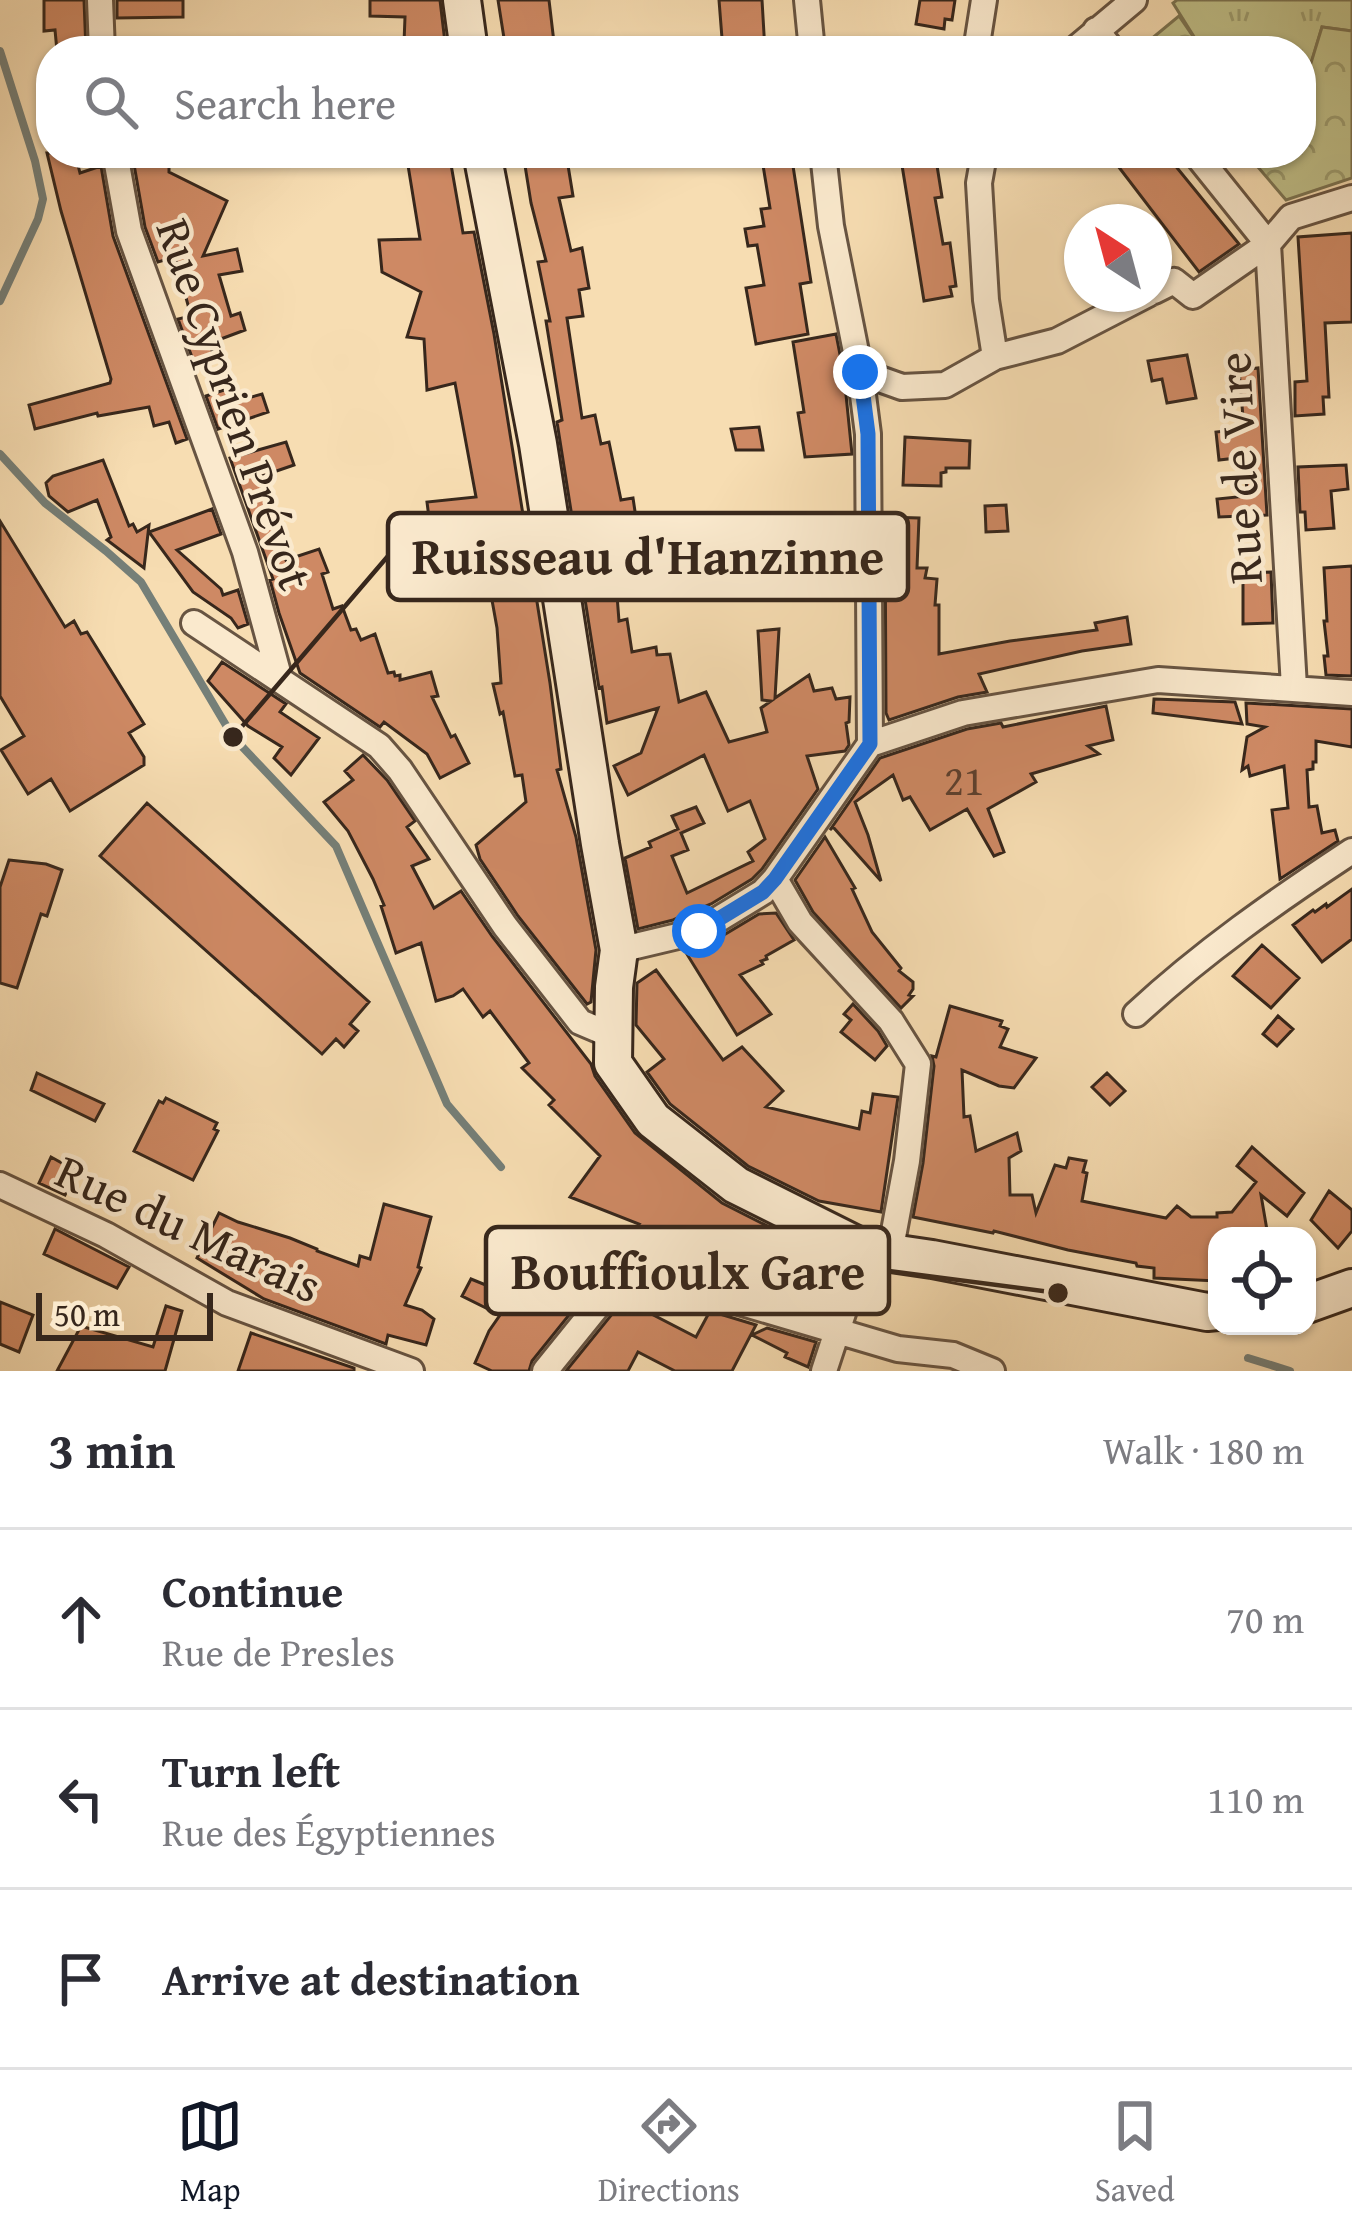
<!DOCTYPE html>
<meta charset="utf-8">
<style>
:root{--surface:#fff;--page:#f2f2f3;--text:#2b2b33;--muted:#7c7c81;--line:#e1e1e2;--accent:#111827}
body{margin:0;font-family:"Gentium Book Plus",serif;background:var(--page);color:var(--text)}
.controls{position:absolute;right:36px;bottom:36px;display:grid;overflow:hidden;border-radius:24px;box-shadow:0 3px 9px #0004}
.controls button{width:108px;height:108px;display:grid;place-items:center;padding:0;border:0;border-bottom:3px solid var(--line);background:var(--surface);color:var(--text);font:60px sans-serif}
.compass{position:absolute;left:1064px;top:204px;width:108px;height:108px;border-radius:50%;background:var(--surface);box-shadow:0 3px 9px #0004;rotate:324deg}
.scale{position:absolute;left:36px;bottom:30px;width:177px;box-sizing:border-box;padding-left:12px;border:6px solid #37271c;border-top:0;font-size:33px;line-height:42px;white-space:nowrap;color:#37271c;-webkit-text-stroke:9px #fae9cd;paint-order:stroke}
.stop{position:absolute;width:36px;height:36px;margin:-27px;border:9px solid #1a73e8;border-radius:50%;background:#fff}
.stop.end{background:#1a73e8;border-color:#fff;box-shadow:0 3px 12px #0008}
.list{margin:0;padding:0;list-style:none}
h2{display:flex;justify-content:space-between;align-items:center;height:156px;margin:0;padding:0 48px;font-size:51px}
h2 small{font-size:39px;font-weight:400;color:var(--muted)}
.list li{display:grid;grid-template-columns:78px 1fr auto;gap:36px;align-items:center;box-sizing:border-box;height:180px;padding:0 48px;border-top:3px solid var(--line)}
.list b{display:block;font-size:45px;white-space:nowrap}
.list p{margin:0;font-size:39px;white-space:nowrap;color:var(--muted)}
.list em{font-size:39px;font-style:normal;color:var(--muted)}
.icon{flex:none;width:66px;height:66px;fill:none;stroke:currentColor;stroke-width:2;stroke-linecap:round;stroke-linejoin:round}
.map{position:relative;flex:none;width:1352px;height:1371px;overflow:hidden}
.search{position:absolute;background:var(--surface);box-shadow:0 3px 9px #0004;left:36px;right:36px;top:36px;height:132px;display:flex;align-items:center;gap:30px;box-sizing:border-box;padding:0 42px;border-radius:48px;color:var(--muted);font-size:45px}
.sheet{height:696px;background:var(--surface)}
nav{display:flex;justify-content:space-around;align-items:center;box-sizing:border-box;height:168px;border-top:3px solid var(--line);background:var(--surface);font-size:33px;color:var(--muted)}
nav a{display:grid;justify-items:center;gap:6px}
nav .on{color:var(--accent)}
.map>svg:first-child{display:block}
</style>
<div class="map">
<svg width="1352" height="1371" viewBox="0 0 1352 1371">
<defs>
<pattern id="grass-tufts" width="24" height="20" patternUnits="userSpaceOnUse" patternTransform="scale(3)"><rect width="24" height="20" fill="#c0c089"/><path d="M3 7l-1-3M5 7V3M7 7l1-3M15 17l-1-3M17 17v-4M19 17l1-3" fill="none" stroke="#9d9c6f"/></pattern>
<pattern id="forest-crowns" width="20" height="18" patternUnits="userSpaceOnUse" patternTransform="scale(3)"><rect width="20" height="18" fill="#c0c089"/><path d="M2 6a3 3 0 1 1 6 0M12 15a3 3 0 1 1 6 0" fill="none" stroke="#9d9c6f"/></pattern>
</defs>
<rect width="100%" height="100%" fill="#f7ddb2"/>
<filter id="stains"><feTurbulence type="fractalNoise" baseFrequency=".00167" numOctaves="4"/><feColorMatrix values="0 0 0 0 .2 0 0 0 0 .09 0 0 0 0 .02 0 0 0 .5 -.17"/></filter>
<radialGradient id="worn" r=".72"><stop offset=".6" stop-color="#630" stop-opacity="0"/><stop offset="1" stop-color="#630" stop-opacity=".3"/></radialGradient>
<path fill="url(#grass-tufts)" stroke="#7c7452" stroke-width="3" d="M1177,0H1352V31L1322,27L1311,64L1301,65V51H1203L1173,3Z"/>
<path fill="url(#forest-crowns)" stroke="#7c7452" stroke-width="3" d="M1179,16L1203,51H1160L1150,40Z
M1322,27L1352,31V178L1286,200L1246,153H1301V65L1311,63Z"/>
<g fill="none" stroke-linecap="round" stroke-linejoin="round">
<path stroke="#757f78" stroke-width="8" d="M0,51L35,161L43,199L38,219L0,301
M0,454L45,503L106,551L141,582L233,737L336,846L447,1104L501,1167
M1248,1358L1290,1371"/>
</g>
<path fill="#ce8964" stroke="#37271c" stroke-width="3" d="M44,0H84L86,51H57L55,30L44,31Z
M117,0H183V17L117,18Z
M370,0H440L446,51H409V44L404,43L405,17L370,16Z
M498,0H549L555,51H506Z
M719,0H762L765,51H723Z
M920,0H955L952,20L945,19L944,29L916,24Z
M47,153H75L80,173L101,166L113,236L187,439L176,443L169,422L154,426L149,407L98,416L97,413L35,429L29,405L110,383L111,379L61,211Z
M132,153H169V172L227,201L203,256L237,249L242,271L219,275L231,316L240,313L245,330L210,343L213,355L193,360L178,319L191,316L175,257L158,262L145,227Z
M406,153H449L463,233L474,232L494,334L550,683L561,769L557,770L576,837L596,950L591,1002L587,1004L518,916L480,859L476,845L526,802L522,775L515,776L503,712L500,714L493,684L501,683L497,628L478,522L430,526L427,502L476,497L455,383L427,390L424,339L407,337L421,292L382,272L379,240L420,239Z
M523,153H566L573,196L559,198L571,251L582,248L589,288L579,290L583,316L567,318L582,418L595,415L601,444L609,442L621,500L633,498L636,518L625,520L631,574H627L628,580L616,582L619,621L627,619L632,652L656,647L657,655L670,654L679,702L706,692L729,742L767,732L761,708L771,701L762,700L758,631L779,629L775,698L809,675L814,691L832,688L836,699L850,697L849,722L846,723L849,745L845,751L807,756L818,789L762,869L752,879L711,904L673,920L638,929L625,858L651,847L649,842L678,829L672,816L696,807L704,823L681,833L688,850L672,856L687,893L753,861L748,852L765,839L750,801L728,811L704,755L628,795L614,766L641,753L658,708L607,723L602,687L599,688L557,422L562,420L546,321H550L538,262L546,261L531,203Z
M761,153H791L811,282L800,284L808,334L756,344L746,288L764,285L757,245L748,246L745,229L764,226L761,209L770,208Z
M900,153H935L942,197L935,198L943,244L950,243L956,286L950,287L952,296L924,301Z
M1108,153H1165L1239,244L1199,272Z
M1352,233V322L1325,323L1329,397H1323L1324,414L1295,416V382L1307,381L1298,237Z
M836,334L844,375L852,454L805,457L798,413L804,412L793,342Z
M1187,355L1196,398L1167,403L1162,379L1152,381L1148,361Z
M1258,368L1267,515L1219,517L1217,499L1247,496L1245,457L1219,460L1216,432L1244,429L1239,370Z
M236,386L241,400L262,394L268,412L218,429L206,396Z
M759,427L763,450H736L731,429Z
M905,437L970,441L969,468H946V472L941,473V486L903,485Z
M286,442L294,465L259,477L286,560L319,549L328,572L322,574L333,609L342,606L351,630L356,629L361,640L375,634L388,673L394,672L395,676L400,675V680L431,672L438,696L432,697L451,737L455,735L469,763L440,778L427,754L384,722L380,727L300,673L279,613L270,580L273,579L230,458Z
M103,460L129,526L133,524L137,532L149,525L144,568L107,540L111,537L97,500L68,512L49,496L46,483L53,476Z
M1346,465L1348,489L1331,491L1334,528L1306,530L1305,512H1300L1298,467Z
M1006,505L1008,531L986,532L985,506Z
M212,509L221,534L177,550L221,589L223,595L238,590L248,624L238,628L231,618L193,592L149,532Z
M885,517L919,518L917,568H927L925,578L937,579L935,605H939V654L1010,641L1097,630L1095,623L1127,617L1131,644L1082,651L979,674L987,692L958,697L889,720L886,713Z
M0,521L65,627L74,621L81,634L87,632L144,724L129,733L144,757V765L70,811L51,779L28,794L1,750L24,736L0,696Z
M1352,566V676L1326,675L1324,656H1328L1324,621H1327L1324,568Z
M1271,572L1273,623L1243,624V573Z
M222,662L286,704L280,712L319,738L291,775L274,758L282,747L248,726L208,681Z
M1154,699L1235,702L1242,724L1153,713Z
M1246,703L1352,709V747L1316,741V762H1313V769L1307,770L1309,807L1317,806L1322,833L1335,830L1338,841L1280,879L1272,810L1288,808L1284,766L1250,776L1248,766L1242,770L1247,737L1265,727L1247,724Z
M1106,706L1113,740L1088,746L1099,754L1031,774L1036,782L988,809L1004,852L994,856L967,809L930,830L910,797L903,800L893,775L855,802L868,835L881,881L833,827L830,830L880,758L967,729L1001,723L1003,727Z
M363,755L387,780L415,821L407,827L429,859L412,866L434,908L461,891L492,936L591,1064L595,1076L635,1133L722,1203L789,1237L785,1266L708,1253L635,1228L639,1224L570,1197L600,1156L549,1105L554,1100L522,1068L529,1063L490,1011L483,1017L463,989L453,996L436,1001L421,943L396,953L381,906L384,905L373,879L348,831L324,802L353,780L345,771Z
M147,803L369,1002L350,1024L358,1031L344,1047L336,1039L322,1054L100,856Z
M825,837L855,888L852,889L872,932L901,968L899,971L913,982V989L909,995L913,996L901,1008L813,912L795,880Z
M9,860L46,864L62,870L47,916L41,914L17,988L0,983V887Z
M1352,889V939L1322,962L1293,925L1313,910L1315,912L1326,904L1327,907Z
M776,913L794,940L766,956L767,959L761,961L763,964L740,975L771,1014L737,1035L685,951L707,945L759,914Z
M1262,945L1299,978L1271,1008L1233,976Z
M656,970L723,1060L742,1047L783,1091L766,1107L859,1129L862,1111L870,1113L873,1094L898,1097L881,1212L819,1201L748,1166L670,1104L647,1072L664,1059L636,1025L637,983Z
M853,1004L878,1031L887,1046L875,1060L841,1032L851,1020L844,1014Z
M950,1006L1002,1021L1000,1026L1008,1029L1000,1047L1036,1058L1014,1088L999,1086L962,1070L964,1117L970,1116L976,1151L1017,1133L1021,1151L1009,1158L1010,1195H1032L1036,1213L1055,1165L1066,1168L1069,1158L1086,1161L1083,1172L1087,1173L1082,1201L1166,1218L1177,1206L1191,1217H1217V1213L1232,1212L1256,1182L1237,1166L1252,1147L1304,1193L1287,1216L1261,1195L1268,1236H1217V1281L1154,1278V1268L1137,1266L1136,1263L1068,1250L994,1231L993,1233L913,1217L923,1163L934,1066L932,1056L936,1057Z
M1278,1016L1293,1029L1277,1046L1263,1034Z
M37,1073L104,1104L95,1121L31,1090Z
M1107,1073L1125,1091L1110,1105L1092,1087Z
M166,1098L217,1123L214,1129L218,1131L193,1180L134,1151L159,1101L163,1103Z
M51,1157L76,1171L65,1195L39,1183Z
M1329,1191L1352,1210V1231L1338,1248L1311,1220Z
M384,1204L431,1217L418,1267L421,1268L405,1305L422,1310L434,1319L426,1345L388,1335L386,1344L264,1299L197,1258L219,1213L238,1222L290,1238L317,1249V1251L358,1266L360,1256L370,1259Z
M55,1229L129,1267L117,1288L44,1254Z
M514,1252L590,1289L532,1361L529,1371H492L475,1363L489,1331L500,1315L462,1296L471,1279L498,1290Z
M0,1302L33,1315L19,1352L0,1344Z
M621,1303L628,1306L630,1303L696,1337L710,1311L756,1325L732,1371H675L638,1352L628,1371H566Z
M166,1306L182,1311L165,1371H57L81,1326L153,1347Z
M767,1328L816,1342L808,1367L785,1357L787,1353L752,1335Z
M251,1333L354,1368V1371H238Z"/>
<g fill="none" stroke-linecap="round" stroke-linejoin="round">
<defs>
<path id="street" d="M100,0L102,51
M807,0L812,51
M1096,30L1113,51
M976,51L984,0
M1073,51L1134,0
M115,153L129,231L245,552L280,680
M823,153L831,226L860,372L868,434L870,744
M978,153L982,166L979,183L986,300L995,357
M1195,153L1268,244L1294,687
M1154,291L1174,281L1193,296L1268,244L1291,217L1352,198
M860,372L902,387L945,385L995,357L1057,341L1148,294
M194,623L379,746L400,770L505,926L580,1022L613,1036
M775,879L800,922L891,1021L918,1064L907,1161L890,1253
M619,950L699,931L763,892L775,879L870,744L963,713L1158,680L1352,693
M1136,1014C1203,952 1276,901 1352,851
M0,1185L106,1235L227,1303L411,1371
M545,1371L621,1277L651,1276L898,1349L953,1355L992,1371
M824,1371L864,1249"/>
<path id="secondary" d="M462,0L469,51
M482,153L538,444L600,844L619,950L614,987L613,1063L653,1120L736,1185L864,1249L932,1259L1207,1312L1217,1311
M1307,1304L1352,1288"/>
</defs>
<use href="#street" stroke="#675442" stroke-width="30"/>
<use href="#secondary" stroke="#37271c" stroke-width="42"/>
<use href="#street" stroke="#fae9cd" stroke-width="24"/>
<use href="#secondary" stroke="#fae9cd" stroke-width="36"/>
</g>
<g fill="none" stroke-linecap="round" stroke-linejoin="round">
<path stroke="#1a73e8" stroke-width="15" d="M699,931L763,892L775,879L870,744L868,434L860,372"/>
</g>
<g text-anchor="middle" stroke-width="9" stroke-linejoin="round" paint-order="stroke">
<g font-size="42" fill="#5d402e">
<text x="964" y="795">21</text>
</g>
<g font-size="48" fill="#37271c" stroke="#fae9cd">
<text transform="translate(235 404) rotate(71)" y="17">Rue Cyprien Prévot</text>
<text transform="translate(1239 468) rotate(-93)" y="17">Rue de Vire</text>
<text transform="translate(189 1228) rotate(25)" y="17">Rue du Marais</text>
</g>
</g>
<path fill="none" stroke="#37271c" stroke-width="4.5" d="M233 737L388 556M1058 1293L889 1271"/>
<g fill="#37271c" stroke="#fae9cd" stroke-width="4.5">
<circle cx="233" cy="737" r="12"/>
<circle cx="1058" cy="1293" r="12"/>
</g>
<g fill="#fae9cd" stroke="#37271c" stroke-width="4.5">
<rect x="388" y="513" width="520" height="87" rx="12"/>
<rect x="486" y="1227" width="403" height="87" rx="12"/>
</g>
<g font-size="51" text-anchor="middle" font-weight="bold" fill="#37271c">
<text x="648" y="574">Ruisseau d'Hanzinne</text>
<text x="688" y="1289">Bouffioulx Gare</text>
</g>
<rect width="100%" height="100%" filter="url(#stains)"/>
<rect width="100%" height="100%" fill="url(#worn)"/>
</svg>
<div class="controls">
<button><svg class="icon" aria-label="locate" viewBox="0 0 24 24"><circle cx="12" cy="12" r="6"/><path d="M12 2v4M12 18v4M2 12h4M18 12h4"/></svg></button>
</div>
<svg class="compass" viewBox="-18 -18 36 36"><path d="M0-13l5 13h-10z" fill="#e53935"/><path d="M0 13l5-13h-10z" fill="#7c7c81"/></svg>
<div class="scale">50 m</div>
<div class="stop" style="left:699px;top:931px"></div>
<div class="stop end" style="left:860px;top:372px"></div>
<div class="search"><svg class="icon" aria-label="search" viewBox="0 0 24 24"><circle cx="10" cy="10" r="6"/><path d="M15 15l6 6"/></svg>Search here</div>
</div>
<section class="sheet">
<h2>3 min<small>Walk · 180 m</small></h2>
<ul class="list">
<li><svg class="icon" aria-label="ahead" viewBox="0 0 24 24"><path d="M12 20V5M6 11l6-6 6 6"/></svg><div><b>Continue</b><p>Rue de Presles</p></div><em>70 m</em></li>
<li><svg class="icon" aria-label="left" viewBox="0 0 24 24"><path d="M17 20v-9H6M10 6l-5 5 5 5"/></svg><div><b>Turn left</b><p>Rue des Égyptiennes</p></div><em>110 m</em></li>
<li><svg class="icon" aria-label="arrive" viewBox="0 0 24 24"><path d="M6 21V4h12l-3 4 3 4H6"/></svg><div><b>Arrive at destination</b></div></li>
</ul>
</section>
<nav>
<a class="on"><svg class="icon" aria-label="map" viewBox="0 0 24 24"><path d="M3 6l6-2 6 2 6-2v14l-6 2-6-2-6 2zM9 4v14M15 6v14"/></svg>Map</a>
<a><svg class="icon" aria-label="directions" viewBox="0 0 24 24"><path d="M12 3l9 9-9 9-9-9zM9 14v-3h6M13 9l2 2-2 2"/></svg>Directions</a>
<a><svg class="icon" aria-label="saved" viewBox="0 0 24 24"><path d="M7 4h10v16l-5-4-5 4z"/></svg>Saved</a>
</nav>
